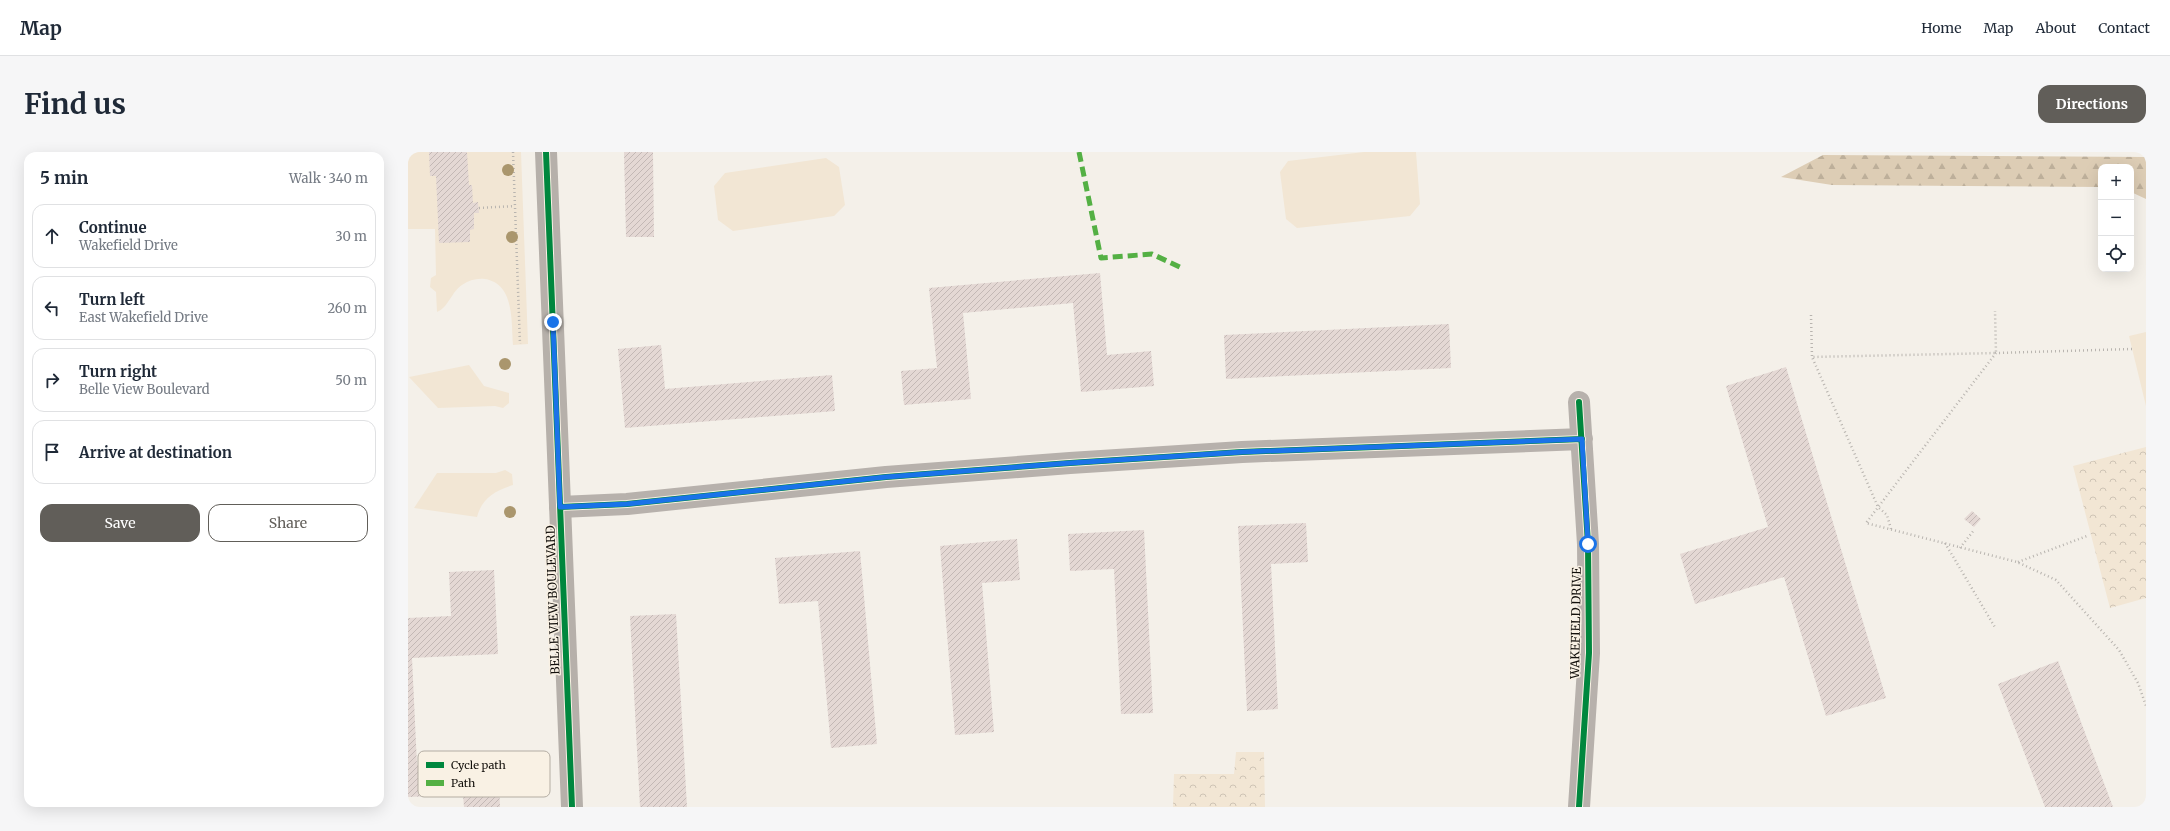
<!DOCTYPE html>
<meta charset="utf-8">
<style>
:root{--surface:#fff;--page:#f6f6f7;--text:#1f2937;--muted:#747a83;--line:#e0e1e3;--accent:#615e59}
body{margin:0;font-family:Merriweather,serif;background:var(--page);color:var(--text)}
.controls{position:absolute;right:12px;top:12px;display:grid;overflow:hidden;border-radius:8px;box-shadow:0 4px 16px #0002}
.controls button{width:36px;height:36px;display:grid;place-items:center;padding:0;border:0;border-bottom:1px solid var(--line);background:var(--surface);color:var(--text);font:20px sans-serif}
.stop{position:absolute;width:12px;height:12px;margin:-9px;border:3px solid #1a73e8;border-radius:50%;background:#fff}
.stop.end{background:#1a73e8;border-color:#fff;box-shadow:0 1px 4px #0008}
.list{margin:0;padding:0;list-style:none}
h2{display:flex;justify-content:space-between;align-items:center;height:52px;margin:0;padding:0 16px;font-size:17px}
h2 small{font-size:13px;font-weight:400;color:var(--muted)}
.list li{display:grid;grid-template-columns:26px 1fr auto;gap:12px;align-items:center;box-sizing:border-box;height:64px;margin:0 8px 8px;padding:0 8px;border:1px solid var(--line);border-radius:12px}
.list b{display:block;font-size:15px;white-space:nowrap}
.list p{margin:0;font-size:13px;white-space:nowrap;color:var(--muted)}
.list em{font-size:13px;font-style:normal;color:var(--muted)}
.actions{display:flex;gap:8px;padding:12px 16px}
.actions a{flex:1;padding:9px 0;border:1px solid var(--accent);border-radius:12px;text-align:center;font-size:14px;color:var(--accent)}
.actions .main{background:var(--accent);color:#fff}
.icon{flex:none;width:22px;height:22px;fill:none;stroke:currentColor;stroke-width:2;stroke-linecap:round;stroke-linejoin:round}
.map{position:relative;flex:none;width:1738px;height:655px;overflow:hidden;border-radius:12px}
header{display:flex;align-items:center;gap:24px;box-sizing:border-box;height:56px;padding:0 20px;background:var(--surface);border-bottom:1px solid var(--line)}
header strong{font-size:19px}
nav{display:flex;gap:22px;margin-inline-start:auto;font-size:14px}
.intro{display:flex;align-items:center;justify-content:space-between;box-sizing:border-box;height:96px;padding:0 24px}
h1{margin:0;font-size:28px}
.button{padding:10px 18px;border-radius:12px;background:var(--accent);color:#fff;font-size:14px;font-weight:700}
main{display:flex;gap:24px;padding:0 24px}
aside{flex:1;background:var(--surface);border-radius:12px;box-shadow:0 4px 16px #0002}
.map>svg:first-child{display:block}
</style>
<header>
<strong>Map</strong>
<nav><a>Home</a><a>Map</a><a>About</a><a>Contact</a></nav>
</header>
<div class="intro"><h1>Find us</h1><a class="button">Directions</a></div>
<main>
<aside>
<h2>5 min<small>Walk · 340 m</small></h2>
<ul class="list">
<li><svg class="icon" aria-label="ahead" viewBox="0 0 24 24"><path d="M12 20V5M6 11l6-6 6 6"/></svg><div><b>Continue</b><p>Wakefield Drive</p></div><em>30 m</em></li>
<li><svg class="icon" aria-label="left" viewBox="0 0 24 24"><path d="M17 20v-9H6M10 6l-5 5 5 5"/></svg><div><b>Turn left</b><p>East Wakefield Drive</p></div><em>260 m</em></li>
<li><svg class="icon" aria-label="right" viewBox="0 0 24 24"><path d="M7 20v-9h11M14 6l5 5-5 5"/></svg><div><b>Turn right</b><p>Belle View Boulevard</p></div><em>50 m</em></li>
<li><svg class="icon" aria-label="arrive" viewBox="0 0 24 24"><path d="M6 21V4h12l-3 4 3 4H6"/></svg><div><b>Arrive at destination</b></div></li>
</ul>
<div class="actions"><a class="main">Save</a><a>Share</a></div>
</aside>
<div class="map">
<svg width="1738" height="655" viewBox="0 0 1738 655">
<defs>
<pattern id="forest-firs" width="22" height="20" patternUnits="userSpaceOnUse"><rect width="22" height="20" fill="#ddcdb5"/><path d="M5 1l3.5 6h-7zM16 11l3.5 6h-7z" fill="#bdaf9a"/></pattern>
<pattern id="park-crowns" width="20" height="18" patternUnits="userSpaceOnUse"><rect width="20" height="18" fill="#f2e6d4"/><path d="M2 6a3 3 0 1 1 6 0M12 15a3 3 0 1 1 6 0" fill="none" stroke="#cec4b5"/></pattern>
<pattern id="building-hatch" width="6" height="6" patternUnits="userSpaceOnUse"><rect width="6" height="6" fill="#e4d8d4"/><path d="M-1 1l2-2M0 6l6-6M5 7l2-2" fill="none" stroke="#c3b8b5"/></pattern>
</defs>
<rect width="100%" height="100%" fill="#f4f0e9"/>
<path fill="#f2e6d4" d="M0,0H113L120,192L105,193C103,170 107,132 77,127C69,126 61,128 54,133C44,139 40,156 29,160L28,140L22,135L23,126L28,123L27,77H0Z
M956,0H1008L1012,52L1002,64L889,76L878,67L872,20L880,9Z
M418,6L431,15L437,53L426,64L325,79L310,68L306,34L317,21Z
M1738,180V254L1721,184Z
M61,213L76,234L101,241V251L95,256L87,254L30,256L1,225Z
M97,318L104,322L105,333C87,339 74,346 69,365L6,356L29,321H88Z"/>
<path fill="url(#forest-firs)" d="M1415,3L1738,5V47L1723,40V15H1693V35L1424,33L1373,25Z"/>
<path fill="url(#park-crowns)" d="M1738,295V446L1702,456L1665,314Z
M828,600H856L857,655H765L766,622H826Z"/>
<path fill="url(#building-hatch)" d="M21,0H59L61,33H64L65,51L70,50L71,61H66V77L62,78V90L31,91L28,24H22Z
M216,0H245L246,85H218Z
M692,121L699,203L743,199L746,234L673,240L665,151L555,161L563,247L496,253L493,219L529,216L521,136Z
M1041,172L1043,216L818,227L816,183Z
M253,193L257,237L424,223L427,259L217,276L210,197Z
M1378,215L1478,546L1418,564L1376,425L1287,452L1272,402L1360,375L1318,234Z
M1564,359L1573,367L1566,375L1556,367Z
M898,371L900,410L863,412L870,557L839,559L830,374Z
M736,378L745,561L713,562L706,417L662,419L660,382Z
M609,387L612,428L574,431L586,580L547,583L532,394Z
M452,399L469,592L423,596L410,449L371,452L367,406Z
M86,418L90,502L4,506L9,613L90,609L92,655H56L55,643L0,645V466L43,464L41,420Z
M268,462L279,655H232L222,464Z
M1650,509L1705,655H1637L1590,532Z"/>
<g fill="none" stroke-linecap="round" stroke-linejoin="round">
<path stroke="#b8b4af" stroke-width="2.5" stroke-dasharray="1 3" stroke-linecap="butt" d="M105,0L112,192
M0,3L2,0
M71,56L107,54
M1403,163L1404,205
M1724,197L1588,201L1458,371L1609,410L1648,428L1711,498L1730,531L1738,554
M1483,377L1479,363L1470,355L1404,205L1588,201L1587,159
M1537,391L1588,477
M1552,396L1566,378
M1610,410L1679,384"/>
<path stroke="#b7b1ac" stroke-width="22" d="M152,355L219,352L478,325L662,311L834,300L1174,287
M1171,655L1181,501L1180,392L1171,250"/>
<path stroke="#b6b0aa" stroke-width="22" d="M138,0L164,655"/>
<path stroke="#54b044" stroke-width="5" stroke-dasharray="10 5" stroke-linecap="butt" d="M671,0L693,106L744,102L776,117"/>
<defs>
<path id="cycleway" d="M138,0L164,655
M152,355L219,352L478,325L662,311L834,300L1174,287
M1171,655L1181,501L1180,392L1171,250"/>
</defs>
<use href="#cycleway" stroke="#f9f1e4" stroke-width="8"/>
<use href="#cycleway" stroke="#00873e" stroke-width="6"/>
</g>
<g fill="#aa966d">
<circle cx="100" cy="18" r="6"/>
<circle cx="104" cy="85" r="6"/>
<circle cx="97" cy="212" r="6"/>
<circle cx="102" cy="360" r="6"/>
</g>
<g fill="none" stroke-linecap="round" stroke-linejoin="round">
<path stroke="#1a73e8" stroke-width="5" d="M145,170L152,355L219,352L478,325L662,311L834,300L1174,287L1180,392"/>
</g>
<g text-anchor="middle" stroke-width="3" stroke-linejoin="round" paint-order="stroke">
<g font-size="12" fill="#120f0b" stroke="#f9f1e4">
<text transform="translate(145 448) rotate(-92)" y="4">BELLE VIEW BOULEVARD</text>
<text transform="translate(1168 471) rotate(-89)" y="4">WAKEFIELD DRIVE</text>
</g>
</g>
<rect x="10" y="599" width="132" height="46" rx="6" fill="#f9f1e4" stroke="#b4ada3" stroke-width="1"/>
<rect x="18" y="610" width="18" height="6" fill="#00873e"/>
<rect x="18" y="628" width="18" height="6" fill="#54b044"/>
<g font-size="11" fill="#120f0b">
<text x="43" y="617">Cycle path</text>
<text x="43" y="635">Path</text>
</g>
</svg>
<div class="controls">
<button>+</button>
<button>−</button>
<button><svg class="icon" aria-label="locate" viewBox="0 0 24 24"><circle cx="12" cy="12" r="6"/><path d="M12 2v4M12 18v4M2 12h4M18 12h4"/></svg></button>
</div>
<div class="stop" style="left:1180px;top:392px"></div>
<div class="stop end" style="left:145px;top:170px"></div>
</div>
</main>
